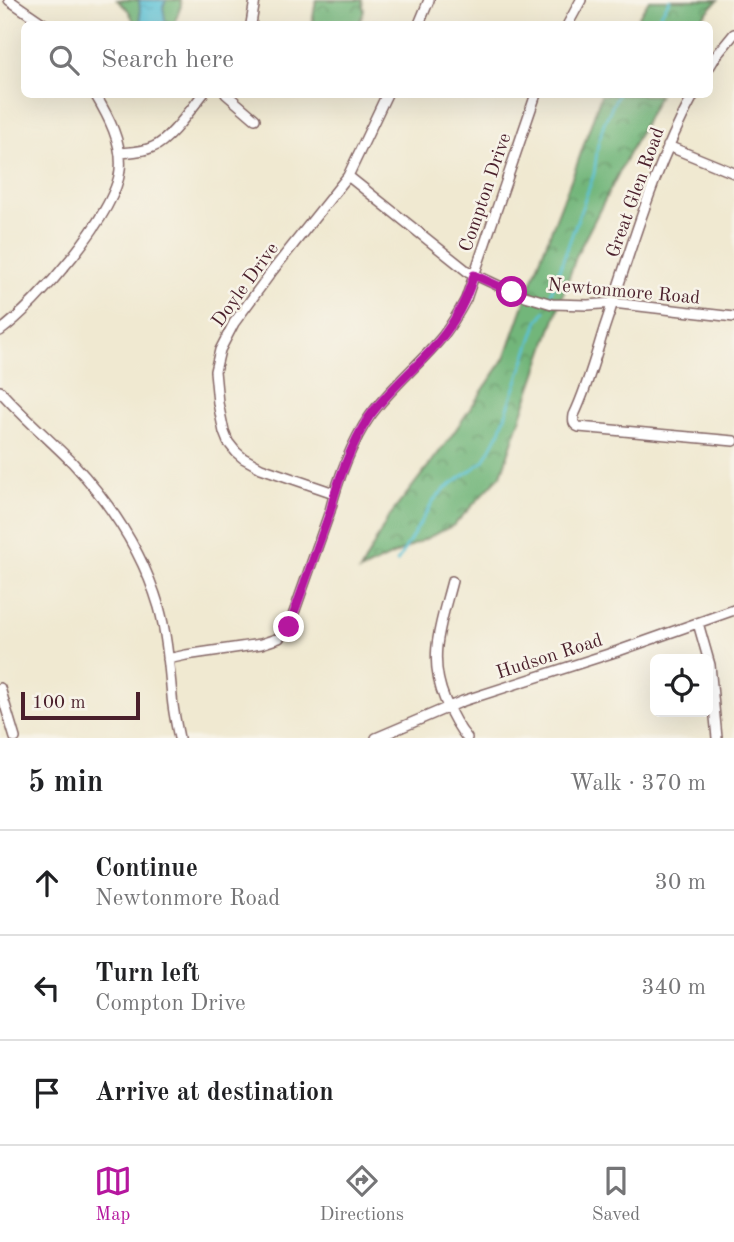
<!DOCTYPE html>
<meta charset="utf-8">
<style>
:root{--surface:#fff;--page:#f2f2f2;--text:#202124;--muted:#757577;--line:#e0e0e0;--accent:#b5179e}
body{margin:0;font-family:"Old Standard TT",serif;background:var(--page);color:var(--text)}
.controls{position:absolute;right:21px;bottom:21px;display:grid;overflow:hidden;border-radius:10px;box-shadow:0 7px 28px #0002}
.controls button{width:63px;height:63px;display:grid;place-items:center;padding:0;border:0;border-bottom:2px solid var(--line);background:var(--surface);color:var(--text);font:35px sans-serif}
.scale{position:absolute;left:21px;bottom:18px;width:119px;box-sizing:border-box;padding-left:7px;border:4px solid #4a1f2b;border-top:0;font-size:19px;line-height:24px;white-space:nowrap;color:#4a1f2b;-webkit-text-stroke:5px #f7f3e8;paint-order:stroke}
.stop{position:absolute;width:21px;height:21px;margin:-16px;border:5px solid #b5179e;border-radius:50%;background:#fff}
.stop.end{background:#b5179e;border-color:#fff;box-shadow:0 2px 7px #0008}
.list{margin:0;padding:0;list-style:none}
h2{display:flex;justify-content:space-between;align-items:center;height:91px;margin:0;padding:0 28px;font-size:30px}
h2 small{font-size:23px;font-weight:400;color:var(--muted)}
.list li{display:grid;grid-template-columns:46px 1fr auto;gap:21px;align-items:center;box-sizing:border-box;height:105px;padding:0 28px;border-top:2px solid var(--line)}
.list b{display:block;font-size:26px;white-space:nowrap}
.list p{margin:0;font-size:23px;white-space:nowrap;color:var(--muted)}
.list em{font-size:23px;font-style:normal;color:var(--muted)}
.icon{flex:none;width:38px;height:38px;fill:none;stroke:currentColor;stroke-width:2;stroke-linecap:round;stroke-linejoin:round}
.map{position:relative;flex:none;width:734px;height:738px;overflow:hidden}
.search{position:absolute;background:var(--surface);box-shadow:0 7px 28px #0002;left:21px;right:21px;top:21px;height:77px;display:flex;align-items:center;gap:18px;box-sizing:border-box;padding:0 24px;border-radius:10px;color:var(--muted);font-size:26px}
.sheet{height:406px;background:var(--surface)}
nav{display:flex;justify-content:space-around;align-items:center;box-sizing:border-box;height:98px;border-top:2px solid var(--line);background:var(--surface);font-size:19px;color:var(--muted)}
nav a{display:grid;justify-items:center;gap:4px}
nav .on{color:var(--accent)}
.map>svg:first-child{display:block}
</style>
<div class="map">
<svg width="734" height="738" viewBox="0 0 734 738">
<defs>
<pattern id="forest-crowns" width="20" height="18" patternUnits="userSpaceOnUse" patternTransform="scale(1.75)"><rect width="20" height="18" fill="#72b67a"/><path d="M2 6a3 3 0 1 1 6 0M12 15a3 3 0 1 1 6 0" fill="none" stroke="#609364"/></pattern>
<pattern id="water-ripples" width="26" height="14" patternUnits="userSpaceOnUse" patternTransform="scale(1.75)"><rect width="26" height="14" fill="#5ac2d7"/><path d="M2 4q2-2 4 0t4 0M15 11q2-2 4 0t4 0" fill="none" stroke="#50a6b9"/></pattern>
</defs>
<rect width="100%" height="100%" fill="#f7f3e8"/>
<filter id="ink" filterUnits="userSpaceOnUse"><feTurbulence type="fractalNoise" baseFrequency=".0143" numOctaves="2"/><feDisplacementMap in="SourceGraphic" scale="14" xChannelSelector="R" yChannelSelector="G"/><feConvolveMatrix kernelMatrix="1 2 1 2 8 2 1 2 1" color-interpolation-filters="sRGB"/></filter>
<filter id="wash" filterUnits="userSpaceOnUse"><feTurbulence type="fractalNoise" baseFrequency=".00686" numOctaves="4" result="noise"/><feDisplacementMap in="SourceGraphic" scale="28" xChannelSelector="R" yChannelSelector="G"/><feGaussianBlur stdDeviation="1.57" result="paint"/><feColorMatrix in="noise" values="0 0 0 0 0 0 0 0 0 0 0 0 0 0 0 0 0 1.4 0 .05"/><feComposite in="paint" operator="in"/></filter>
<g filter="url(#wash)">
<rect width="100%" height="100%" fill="#f0e9d1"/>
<path fill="url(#forest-crowns)" stroke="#5e6a52" stroke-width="2" d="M117,0H180L181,6L174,24H135L129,11Z
M316,0H362L364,11L359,24H312Z
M649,0H718L696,24H634Z
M601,95H659L577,254L501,475L454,525L360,571L388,518L450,438L505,358L539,262L576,167Z"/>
<path fill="url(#water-ripples)" stroke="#527081" stroke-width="2" d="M139,0H166L163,7L166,24H141Z"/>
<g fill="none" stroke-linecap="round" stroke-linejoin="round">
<path stroke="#5ac2d7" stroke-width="2.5" d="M654,24L670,0
M551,293L594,174L598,144L604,123L618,94
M397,562L434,500L446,488L484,461L500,431L538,321L545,311"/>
</g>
</g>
<g filter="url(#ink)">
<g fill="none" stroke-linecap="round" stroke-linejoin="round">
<defs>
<path id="minor" d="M9,0L44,24
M251,24L255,0
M419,24L429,0
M568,24L581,0
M710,66L716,56L734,34
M226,94L255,119
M694,94C653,169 631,250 604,329C595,358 587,388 574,415C573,421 573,425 579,427L734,441
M668,146L734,173
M120,153C130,152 142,152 153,147C169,141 191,109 203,94
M348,176L467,271L512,292L552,304L588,305L613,303L734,317
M0,331C36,305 116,214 120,170C123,143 108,116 95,94
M0,391C22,416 48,438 72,462C110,503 143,553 159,607C167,636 169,666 172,696C173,710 176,724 179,738
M334,493L261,468L243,458L236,452L228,442L224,432L218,403L215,371L220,350L234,323L273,270L348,176L387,94
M452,581C441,624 427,657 445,700C451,714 457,726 467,738
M698,623L710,665L717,738
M168,659L186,655L261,644L279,638L289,627L330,511C337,482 352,441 370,416C391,387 420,364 443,336C452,324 459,312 466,299L536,94
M0,688L15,738
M376,738L463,701L618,651L734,610"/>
</defs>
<use href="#minor" stroke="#846665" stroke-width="12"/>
<use href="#minor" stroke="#fff" stroke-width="9"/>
</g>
</g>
<g fill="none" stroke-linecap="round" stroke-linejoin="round" filter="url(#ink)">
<path stroke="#b5179e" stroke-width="9" d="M289,627L330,512C337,482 352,443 369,417C394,382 432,357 454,320C463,306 469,291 474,275L512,292"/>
</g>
<g text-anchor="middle" stroke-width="5" stroke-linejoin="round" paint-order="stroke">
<g font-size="19" fill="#4a1f2b" stroke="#f7f3e8">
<text transform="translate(484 192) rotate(-71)" y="7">Compton Drive</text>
<text transform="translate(634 192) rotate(-70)" y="7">Great Glen Road</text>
<text transform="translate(244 284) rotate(-54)" y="7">Doyle Drive</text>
<text transform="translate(624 290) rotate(5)" y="7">Newtonmore Road</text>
<text transform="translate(549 655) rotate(-18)" y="7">Hudson Road</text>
</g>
</g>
</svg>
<div class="controls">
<button><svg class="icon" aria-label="locate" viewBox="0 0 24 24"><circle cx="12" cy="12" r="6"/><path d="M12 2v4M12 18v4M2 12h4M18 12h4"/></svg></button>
</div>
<div class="scale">100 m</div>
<div class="stop" style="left:512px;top:292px"></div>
<div class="stop end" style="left:289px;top:627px"></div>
<div class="search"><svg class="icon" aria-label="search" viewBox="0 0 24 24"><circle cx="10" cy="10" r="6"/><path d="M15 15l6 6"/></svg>Search here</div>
</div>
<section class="sheet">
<h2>5 min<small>Walk · 370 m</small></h2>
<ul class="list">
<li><svg class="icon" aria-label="ahead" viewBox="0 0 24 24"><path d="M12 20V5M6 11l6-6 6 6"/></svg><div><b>Continue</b><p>Newtonmore Road</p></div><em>30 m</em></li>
<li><svg class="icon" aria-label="left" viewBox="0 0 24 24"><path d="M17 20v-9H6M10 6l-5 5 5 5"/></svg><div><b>Turn left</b><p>Compton Drive</p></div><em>340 m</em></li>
<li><svg class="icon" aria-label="arrive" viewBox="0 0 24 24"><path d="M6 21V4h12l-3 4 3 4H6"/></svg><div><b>Arrive at destination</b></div></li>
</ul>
</section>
<nav>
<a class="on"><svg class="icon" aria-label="map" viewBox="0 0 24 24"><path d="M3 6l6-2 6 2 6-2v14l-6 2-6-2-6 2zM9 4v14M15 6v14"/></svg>Map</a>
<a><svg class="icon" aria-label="directions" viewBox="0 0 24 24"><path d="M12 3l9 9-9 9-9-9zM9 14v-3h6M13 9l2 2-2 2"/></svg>Directions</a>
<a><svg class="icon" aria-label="saved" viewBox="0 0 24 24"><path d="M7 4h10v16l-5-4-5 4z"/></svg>Saved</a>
</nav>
